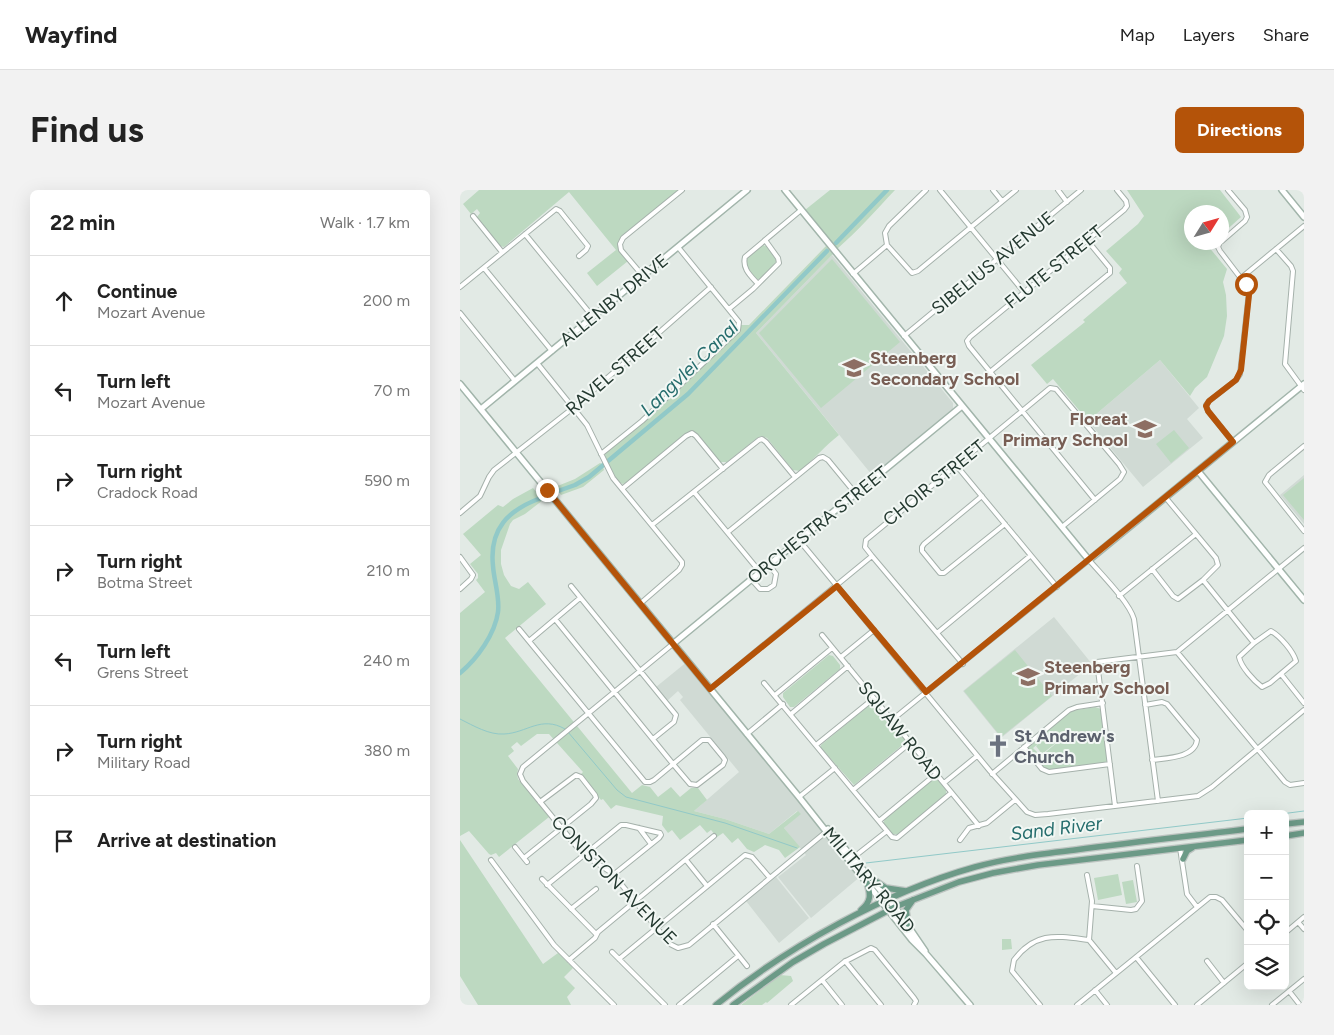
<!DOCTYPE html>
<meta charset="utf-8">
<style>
:root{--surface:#fff;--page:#f2f2f2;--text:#222;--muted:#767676;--line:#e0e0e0;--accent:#b45309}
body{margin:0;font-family:Figtree,sans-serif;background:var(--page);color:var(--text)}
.controls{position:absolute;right:15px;bottom:15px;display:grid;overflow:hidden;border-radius:8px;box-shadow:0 5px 20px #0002}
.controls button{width:45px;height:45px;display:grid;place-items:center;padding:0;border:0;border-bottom:1px solid var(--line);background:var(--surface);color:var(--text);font:25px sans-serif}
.compass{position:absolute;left:724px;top:15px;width:45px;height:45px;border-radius:50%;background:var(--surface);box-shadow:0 5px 20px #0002;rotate:53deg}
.stop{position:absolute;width:15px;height:15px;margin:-11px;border:4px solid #b45309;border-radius:50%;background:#fff}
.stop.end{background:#b45309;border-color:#fff;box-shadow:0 1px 5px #0008}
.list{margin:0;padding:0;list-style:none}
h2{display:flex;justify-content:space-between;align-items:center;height:65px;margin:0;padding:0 20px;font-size:21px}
h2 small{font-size:16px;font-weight:400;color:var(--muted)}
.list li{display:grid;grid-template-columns:32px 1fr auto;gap:15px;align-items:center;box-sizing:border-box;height:90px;padding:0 20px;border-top:1px solid var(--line)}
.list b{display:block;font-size:19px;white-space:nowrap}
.list p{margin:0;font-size:16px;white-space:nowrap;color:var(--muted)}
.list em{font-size:16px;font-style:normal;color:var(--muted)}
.icon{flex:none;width:28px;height:28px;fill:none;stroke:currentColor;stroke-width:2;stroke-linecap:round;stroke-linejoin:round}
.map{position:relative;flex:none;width:844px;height:815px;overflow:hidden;border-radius:8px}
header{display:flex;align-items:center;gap:30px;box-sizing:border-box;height:70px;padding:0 25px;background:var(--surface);border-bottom:1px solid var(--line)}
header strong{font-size:24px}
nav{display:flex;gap:28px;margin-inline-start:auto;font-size:18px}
.intro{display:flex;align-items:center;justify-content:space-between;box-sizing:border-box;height:120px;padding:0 30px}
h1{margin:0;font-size:35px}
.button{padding:12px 22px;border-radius:8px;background:var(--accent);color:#fff;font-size:18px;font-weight:700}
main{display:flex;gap:30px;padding:0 30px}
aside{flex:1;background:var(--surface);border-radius:8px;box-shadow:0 5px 20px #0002}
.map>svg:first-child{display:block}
</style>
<header>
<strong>Wayfind</strong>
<nav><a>Map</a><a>Layers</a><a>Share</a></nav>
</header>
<div class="intro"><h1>Find us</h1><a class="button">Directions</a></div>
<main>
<aside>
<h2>22 min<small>Walk · 1.7 km</small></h2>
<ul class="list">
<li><svg class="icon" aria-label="ahead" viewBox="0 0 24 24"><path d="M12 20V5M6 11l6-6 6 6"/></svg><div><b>Continue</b><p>Mozart Avenue</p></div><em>200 m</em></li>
<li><svg class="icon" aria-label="left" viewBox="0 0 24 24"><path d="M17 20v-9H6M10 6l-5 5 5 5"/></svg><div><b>Turn left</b><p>Mozart Avenue</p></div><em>70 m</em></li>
<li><svg class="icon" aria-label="right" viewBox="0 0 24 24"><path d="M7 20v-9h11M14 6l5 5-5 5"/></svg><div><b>Turn right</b><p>Cradock Road</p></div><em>590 m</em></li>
<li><svg class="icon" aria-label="right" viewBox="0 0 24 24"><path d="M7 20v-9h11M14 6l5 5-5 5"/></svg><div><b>Turn right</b><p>Botma Street</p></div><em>210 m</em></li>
<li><svg class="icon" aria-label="left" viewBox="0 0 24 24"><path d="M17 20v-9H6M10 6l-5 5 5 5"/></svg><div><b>Turn left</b><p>Grens Street</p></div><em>240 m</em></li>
<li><svg class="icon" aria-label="right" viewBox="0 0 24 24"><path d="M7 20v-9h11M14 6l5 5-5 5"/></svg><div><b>Turn right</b><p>Military Road</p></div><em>380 m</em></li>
<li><svg class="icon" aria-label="arrive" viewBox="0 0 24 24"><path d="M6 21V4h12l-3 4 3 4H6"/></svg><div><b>Arrive at destination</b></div></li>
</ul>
</aside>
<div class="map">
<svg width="844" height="815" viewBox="0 0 844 815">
<rect width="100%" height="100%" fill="#e2eae5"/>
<path fill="#d0dad4" d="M372,65L493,213V219L412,285L296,143Z
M700,170L739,218L727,229L743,248L683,297L628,231Z
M844,285V334L820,305Z
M594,427L632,474L541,548L503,501Z
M228,471L401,686L351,728L318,687L346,665L324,638L340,624L337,621L309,644L265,629L234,621L279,582L220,510L223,507L218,501L207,511L196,497Z
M316,687L349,728L319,753L286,711Z"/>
<path fill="#bdd9c1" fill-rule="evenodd" d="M19,0H222L163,48L158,60L168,71L137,96L127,83L156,60L109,2L44,57L40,56L19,30L17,27L20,23L17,19L11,24L3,14Z
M370,0H435C416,20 398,41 377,59L345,20Z
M667,0H760L781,27L762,44V22H732V52L752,53L748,56L767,79L763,92L766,105L767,126L764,146L747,187L735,198L730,206L700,170L628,231L593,189L587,194L571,175L625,132L623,130L667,93L659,83L662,79L646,61L678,34L684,26Z
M302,55L306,56L317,71L301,89H297C290,83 284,77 286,67Z
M366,56L373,64L372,65L296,143L379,245C365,256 354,269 340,281L333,280L307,248L302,246L297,248L267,272H260L236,244L232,242L227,243L167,292L163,294C153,290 145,273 145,263L279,141L281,135H289Z
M372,69L440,152L361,218L299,143Z
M714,240L729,258L711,273L696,254Z
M140,273L142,274L144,280L123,297L101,305L95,297L115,289Z
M844,288V330L823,305Z
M73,298L83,310L65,324L53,330L50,334L41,360V374L44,385L51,396L59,399L68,392L86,414L45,448L172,603L182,595L190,597L198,607L211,597L220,607L231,598H238L247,610L234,621L265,629L309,644L338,621L341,624L324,638L340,657L325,668L319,660L305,655L294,662L287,659L278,648L272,653L263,643L257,647L251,640L247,643L240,635L220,650L212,640L208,643L202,635L203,626L156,615L151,619L143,609L141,610L121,584L123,582L89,544H77L61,556L57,552L51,557L54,561L48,566L58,579L57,584L58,589L89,627L39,667L36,663L31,665L29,664L9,641L0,646V423L25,402L16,390L18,388V384L10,374L21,365L3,344L38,315L43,317L53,309Z
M555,460L592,506L541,547L504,501Z
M369,465L373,466L380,475V479L334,517H330L323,507V503Z
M413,512L416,513L445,549L446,552L394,595L361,558V555Z
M635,517L641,519L647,571L645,573L589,580L582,576L568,559V555L611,521ZM592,542L599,551L581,566L573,558Z
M590,544L597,552L582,564L576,556Z
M472,589H477L486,600V606L438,644H433L424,634V631L426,627Z
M0,650L83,774L98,763L113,778L104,787L115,798L107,807L111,815H18L0,786Z
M658,684L662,705L638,710L634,688Z
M673,690L677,712L666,714L662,692Z
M542,749H551L552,759L542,760Z
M320,785L331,786L333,791L307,813L306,812L302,815H281Z"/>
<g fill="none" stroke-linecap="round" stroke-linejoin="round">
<path stroke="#91c9c8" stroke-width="1" d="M0,529C14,536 29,545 44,544C67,543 81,525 105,539
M108,542L157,600L166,607L265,633L337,658
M821,624L844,621
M406,673L788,628"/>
<path stroke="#91c9c8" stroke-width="4.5" d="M376,53L427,0
M98,301L115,295L129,287L228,204L367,61
M0,483C17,469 35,444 38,422C40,407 34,391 33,376C29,339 48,320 81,308"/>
<defs>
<path id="street" d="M466,0L429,36L425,43L427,55L452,83L458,81L556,0
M480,0L564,102
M533,0L542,11
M598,0L607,12
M13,26L42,62
M65,44L133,127
M762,51L785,31L787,27L785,20L768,0
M760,52L758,57L760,61L786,95L789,102L780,184L776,190L749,211L746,215L748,221L773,252
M816,59L831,76L833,81L825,174L844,200
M24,78L92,161
M393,84L427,55
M183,86L161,60L160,54L163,48L222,0
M781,88L844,36
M298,94C291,86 282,79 285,67L341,20
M0,97L96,19L100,21L128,56L126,60L119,66
M269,119L293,99L319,73L318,68L305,50
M0,123L55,191
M444,146L621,0
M77,173L127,235L153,288L222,372V375L219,380L181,413
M530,182L650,83V78L627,50
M844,256L809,285L805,292L844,341
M141,264L182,231L278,140L279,132L218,57
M496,275L597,397
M162,299L226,246L232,243L236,246L263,279
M234,302L300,382
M522,306L464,354L462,357V361L480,383H484L545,334
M635,310L509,156L507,151L510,147L664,20L667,16L666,11L657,0
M0,323L20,306L29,287L34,280L113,218L251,97
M192,335L299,250L302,249L306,252L335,287
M268,342L359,268L363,267L368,270L396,304
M339,350L530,581L567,622L575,625L588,624L738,606L752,597L844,520
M0,367L13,385L11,389L0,399
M692,379L713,406L718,409L743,390L758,375L756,368L706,308
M291,389L300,399H308L314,395L316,384L309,375
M743,390L794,453
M111,396L216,525L214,532L193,549
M659,406L736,344
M59,439L185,592H190L194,590L242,550H249L263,567L265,570L263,575L237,595L230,594L213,574L95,429
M811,441C820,446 833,461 836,471L810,493L802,497C794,491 781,477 779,467L794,453Z
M477,443L570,366
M362,445L519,636
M69,451L120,408
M214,453L63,577L60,584L63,591L117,657L123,664L152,683L210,754L218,758L229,755L367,641
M717,462L825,592L830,595L844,593
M381,467L414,440
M503,474L412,366L405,357L406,350L590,198L596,199L659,274L664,282L660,289L602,337
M821,484L844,513
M304,493L432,647L437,648L491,603
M250,499L412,366
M315,505L372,458
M685,515L702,512L707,514L737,550C735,568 706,568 692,570
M331,524L388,476
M432,530L629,370C642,385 669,412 674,429L698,611
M287,544L323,514
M356,555L413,509
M564,557L582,579L589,582L650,574
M532,584L609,520L617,517L643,513
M484,593L517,566
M393,600L450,553
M339,607L375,578
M655,616L637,472L717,462L844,358
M419,631L476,584
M179,638L191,654
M500,650L509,638L527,633L555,610
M55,657L67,672
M720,658L727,704L737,717
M399,663L427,641
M64,668L131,614L136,608L135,605L121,587L116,585L80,612
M31,670L94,755L154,815
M226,670L247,696
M627,685L632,711L629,750L656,783
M82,689L136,744
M87,695L161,635H166L200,643L201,645L199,648L153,685
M632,716L671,720L676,719L682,711L677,676
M111,719L136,699
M838,732L844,739
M253,734L287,776
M825,743L844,727
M152,762L205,815
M676,767L715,815
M159,769L285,665L292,667L310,688
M109,770L135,748L138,742L254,646
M385,771L421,815
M747,771L764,793
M362,790L382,815
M635,800L647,815
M829,801L840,815
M219,815L278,766
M331,815L384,772L411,758L415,760L454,808L456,811L454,815
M580,815L552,781L554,770C576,741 597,746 629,750
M617,815L750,707H756L762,710L788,741
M737,815L788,773
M812,815L844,789"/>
<path id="secondary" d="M325,0L629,370L844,194
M822,0L844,27
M0,194L339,607L452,750L466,764L510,815
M21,219L287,0
M738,281L844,410
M214,453L502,216
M368,639L435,717L465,761"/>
<path id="primary" d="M825,634L844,632
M825,646L844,643
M723,669L727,661L732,658
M411,688L426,698L446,701
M401,720C411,712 411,705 407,693
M448,734L446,720L453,710
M256,815C327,757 426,702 515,677C547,668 582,664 615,660C673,652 730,646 788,639
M273,815L333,772L364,754L435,717L499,692L533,683L578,675L788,650"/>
</defs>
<use href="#street" stroke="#a5b1ab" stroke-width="6"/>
<use href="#secondary" stroke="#a2b5ab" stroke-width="8"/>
<use href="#primary" stroke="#bdc4c1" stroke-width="8"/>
<use href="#street" stroke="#fff" stroke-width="4"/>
<use href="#secondary" stroke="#fff" stroke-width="5"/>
<use href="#primary" stroke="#6c9a87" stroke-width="5.5"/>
</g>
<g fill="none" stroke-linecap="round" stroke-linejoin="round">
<path stroke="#b45309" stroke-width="6" d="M87,300L250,499L377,396L466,502L773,252L748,221L746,216L749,211L776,190L781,180L789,105L786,94"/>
</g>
<defs>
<symbol id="school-bare" viewBox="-9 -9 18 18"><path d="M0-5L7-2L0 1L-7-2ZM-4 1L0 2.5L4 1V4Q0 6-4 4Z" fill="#8d6e63" stroke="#f2f7f4" stroke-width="2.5" paint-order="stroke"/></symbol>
<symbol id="church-bare" viewBox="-9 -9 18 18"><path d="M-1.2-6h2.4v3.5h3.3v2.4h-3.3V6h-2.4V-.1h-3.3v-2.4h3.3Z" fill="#6b7280" stroke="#f2f7f4" stroke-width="2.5" paint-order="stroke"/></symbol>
</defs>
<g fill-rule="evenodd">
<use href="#school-bare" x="378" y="162" width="32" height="32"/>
<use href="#school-bare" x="669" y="223" width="32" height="32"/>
<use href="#school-bare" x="552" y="471" width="32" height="32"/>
<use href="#church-bare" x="522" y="540" width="32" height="32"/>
</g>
<g text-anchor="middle" stroke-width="4" stroke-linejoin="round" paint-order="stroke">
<g font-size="18" fill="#243930" stroke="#f2f7f4">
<text transform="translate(533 73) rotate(-39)" y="6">SIBELIUS AVENUE</text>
<text transform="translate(594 77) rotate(-39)" y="6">FLUTE STREET</text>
<text transform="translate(154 110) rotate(-39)" y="6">ALLENBY DRIVE</text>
<text transform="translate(155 181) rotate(-41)" y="6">RAVEL STREET</text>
<text transform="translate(474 293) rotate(-39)" y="6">CHOIR STREET</text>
<text transform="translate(358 335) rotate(-39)" y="6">ORCHESTRA STREET</text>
<text transform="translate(440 541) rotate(51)" y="6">SQUAW ROAD</text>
<text transform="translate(154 690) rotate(46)" y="6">CONISTON AVENUE</text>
<text transform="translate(409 690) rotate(50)" y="6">MILITARY ROAD</text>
</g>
<g font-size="18" font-weight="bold" fill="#785e54" stroke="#f2f7f4" text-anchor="start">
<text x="410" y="174">Steenberg<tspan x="410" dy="21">Secondary School</tspan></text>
<text x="668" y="235" text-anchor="end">Floreat<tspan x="668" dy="21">Primary School</tspan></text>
<text x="584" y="483">Steenberg<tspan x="584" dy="21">Primary School</tspan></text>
</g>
<g font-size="18" font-weight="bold" fill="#5b616d" stroke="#f2f7f4" text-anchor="start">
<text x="554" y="552">St Andrew's<tspan x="554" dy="21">Church</tspan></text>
</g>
<g font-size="19" font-style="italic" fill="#266d6d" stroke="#f2f7f4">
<text transform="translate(229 178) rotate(-44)" y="7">Langvlei Canal</text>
<text transform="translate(596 638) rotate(-7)" y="7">Sand River</text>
</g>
</g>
</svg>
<div class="controls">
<button>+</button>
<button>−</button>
<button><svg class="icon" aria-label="locate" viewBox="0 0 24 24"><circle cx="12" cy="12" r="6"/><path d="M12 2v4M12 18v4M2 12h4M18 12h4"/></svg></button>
<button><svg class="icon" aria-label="layers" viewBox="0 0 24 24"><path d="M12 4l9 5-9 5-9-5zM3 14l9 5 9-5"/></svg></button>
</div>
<svg class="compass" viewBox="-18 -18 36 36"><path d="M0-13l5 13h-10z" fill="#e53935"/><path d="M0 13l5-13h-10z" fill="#767676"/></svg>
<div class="stop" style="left:786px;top:94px"></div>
<div class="stop end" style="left:87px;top:300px"></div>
</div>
</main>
